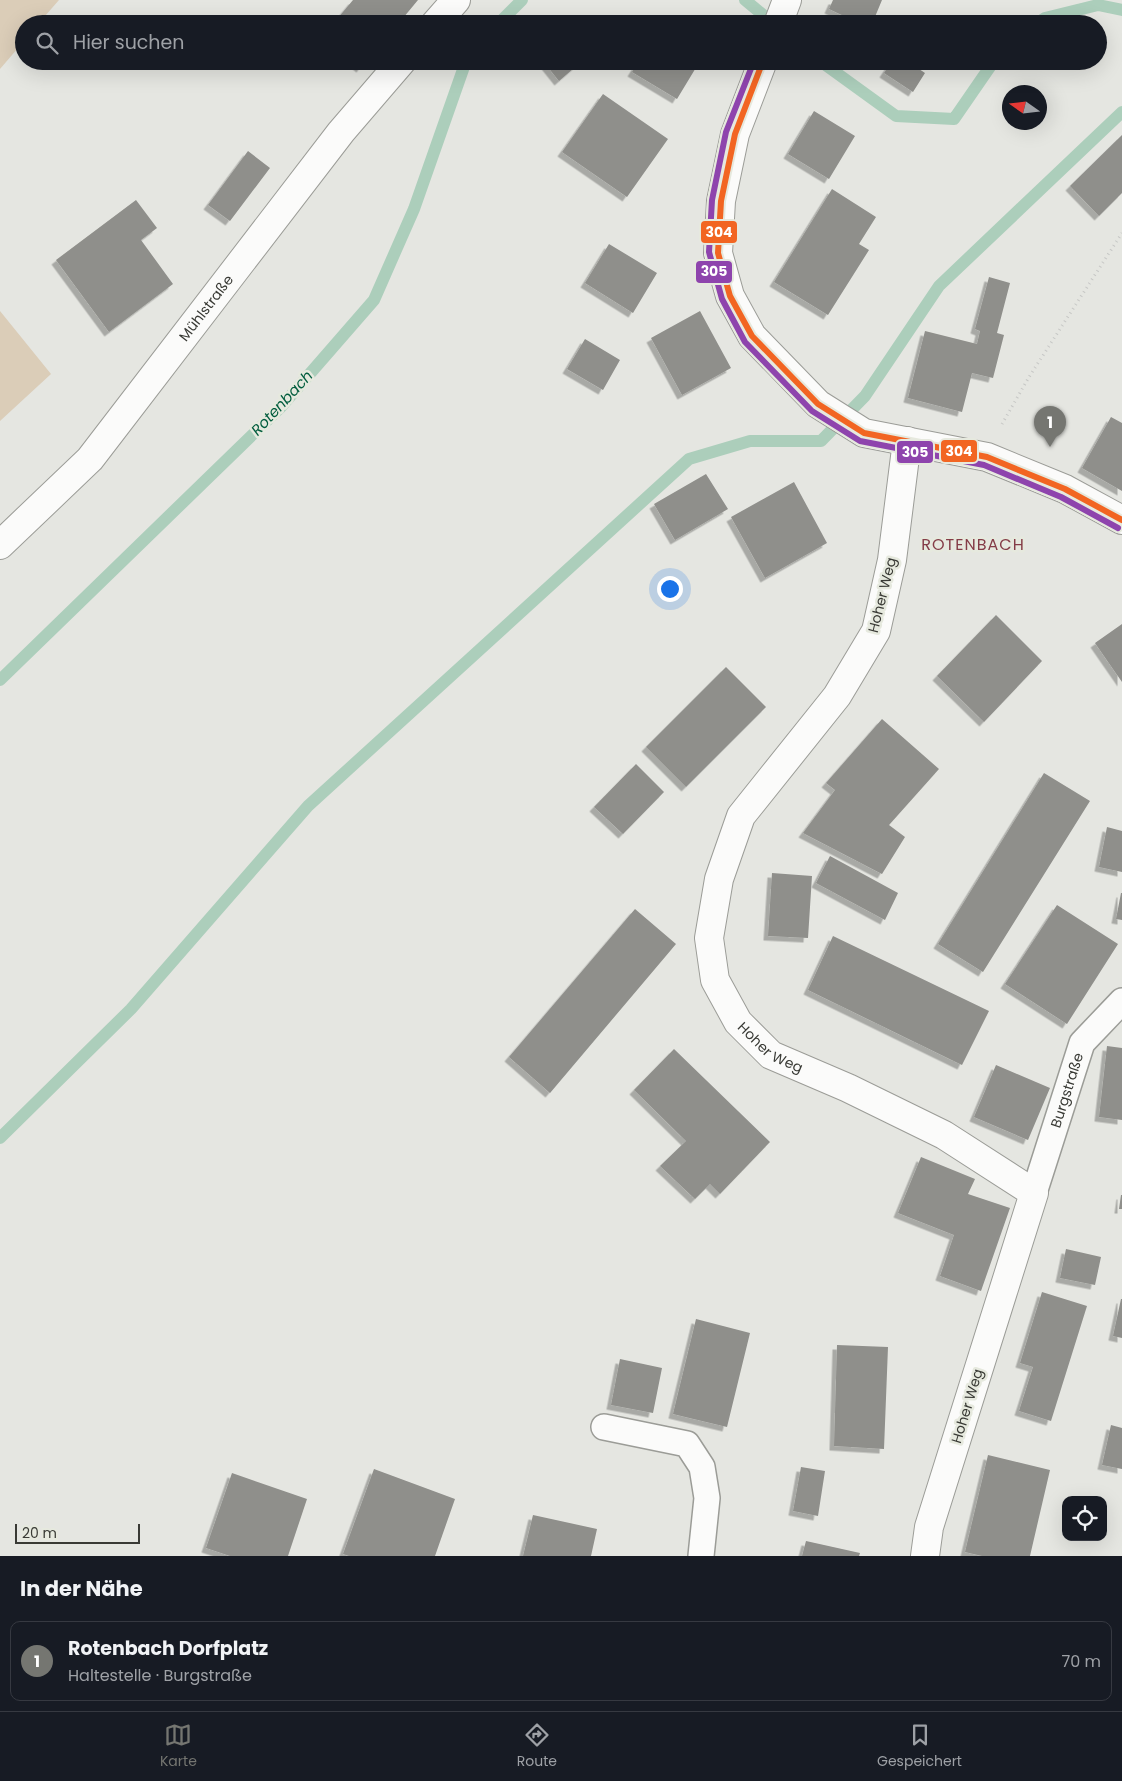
<!DOCTYPE html>
<html lang="de">
<meta charset="utf-8">
<style>
:root{--surface:#171b24;--page:#242831;--text:#f1f3f6;--muted:#9ea1a6;--line:#363941;--accent:#757671}
body{margin:0;font-family:Poppins,sans-serif;background:var(--page);color:var(--text)}
.controls{position:absolute;right:15px;bottom:15px;display:grid;overflow:hidden;border-radius:10px;box-shadow:0 5px 20px #0002}
.controls button{width:45px;height:45px;display:grid;place-items:center;padding:0;border:0;border-bottom:1px solid var(--line);background:var(--surface);color:var(--text);font:25px sans-serif}
.compass{position:absolute;left:1002px;top:85px;width:45px;height:45px;border-radius:50%;background:var(--surface);box-shadow:0 5px 20px #0002;rotate:284deg}
.scale{position:absolute;left:15px;bottom:12px;width:125px;box-sizing:border-box;padding-left:5px;border:2px solid #393a35;border-top:0;font-size:14px;line-height:18px;white-space:nowrap;color:#393a35;-webkit-text-stroke:4px #e6e9de;paint-order:stroke}
.you{position:absolute;left:669px;top:588px;width:18px;height:18px;margin:-12px;border:4px solid #fff;border-radius:50%;background:#1a73e8;box-shadow:0 0 0 8px #1a73e833}
.badge{display:grid;place-items:center;width:32px;height:32px;border-radius:50%;background:var(--accent);color:#fff;font-size:16px;font-weight:700}
.pin{position:absolute;translate:-50% -41px;filter:drop-shadow(0 1px 2px #0008)}
.pin::after{content:'';position:absolute;top:26px;width:18px;height:15px;background:inherit;clip-path:polygon(0 0,100% 0,50% 100%)}
.list{margin:0;padding:0;list-style:none}
h2{display:flex;justify-content:space-between;align-items:center;height:65px;margin:0;padding:0 20px;font-size:21px}
h2 small{font-size:16px;font-weight:400;color:var(--muted)}
.list li{display:grid;grid-template-columns:32px 1fr auto;gap:15px;align-items:center;box-sizing:border-box;height:80px;margin:0 10px 10px;padding:0 10px;border:1px solid var(--line);border-radius:10px}
.list b{display:block;font-size:19px;white-space:nowrap}
.list p{margin:0;font-size:16px;white-space:nowrap;color:var(--muted)}
.list em{font-size:16px;font-style:normal;color:var(--muted)}
.icon{flex:none;width:28px;height:28px;fill:none;stroke:currentColor;stroke-width:2;stroke-linecap:round;stroke-linejoin:round}
.map{position:relative;flex:none;width:1122px;height:1556px;overflow:hidden}
.search{position:absolute;background:var(--surface);box-shadow:0 5px 20px #0002;left:15px;right:15px;top:15px;height:55px;display:flex;align-items:center;gap:12px;box-sizing:border-box;padding:0 18px;border-radius:28px;color:var(--muted);font-size:19px}
.sheet{height:155px;background:var(--surface)}
nav{display:flex;justify-content:space-around;align-items:center;box-sizing:border-box;height:70px;border-top:1px solid var(--line);background:var(--surface);font-size:14px;color:var(--muted)}
nav a{display:grid;justify-items:center;gap:2px}
nav .on{color:var(--accent)}
.map>svg:first-child{display:block}
</style>
<div class="map">
<svg width="1122" height="1556" viewBox="0 0 1122 1556">
<defs>
<filter id="shadow"><feDropShadow dx="-4.5" dy="4.5" stdDeviation="0" flood-color="#0004"/></filter>
</defs>
<rect width="100%" height="100%" fill="#e5e6e1"/>
<path fill="#dbcdb8" d="M0,0H59L38,24H24V41L0,69Z
M0,311L51,374L0,421Z"/>
<g fill="none" stroke-linecap="round" stroke-linejoin="round">
<path stroke="#accebb" stroke-width="12" d="M745,0L774,24
M498,24L522,0
M1036,24L1045,18L1098,5L1122,10
M820,61L896,116L954,119L994,61
M0,680L280,408L374,300L414,209L466,61
M0,1138L131,1009L308,806L689,459L750,441H821L865,396L939,286L1122,112"/>
</g>
<path fill="#8f8f8b" filter="url(#shadow)" d="M353,0H418L398,24H333Z
M833,0H882L872,24H861L829,9Z
M665,18L673,24H661Z
M352,61H366L361,68Z
M543,61H582L559,81Z
M639,61H700L677,99L632,72Z
M892,61H907L925,73L913,92L884,73Z
M603,94L668,139L627,197L562,152Z
M814,111L855,136L829,179L788,154Z
M1122,135V193L1099,216L1070,186Z
M248,151L270,168L230,221L208,205Z
M832,189L876,217L859,244L869,250L828,315L774,282Z
M136,200L157,228L141,240L173,284L109,332L56,260Z
M609,244L657,273L633,313L585,283Z
M989,277L1010,283L997,333L1004,335L993,378L972,373L962,412L908,398L925,331L977,344L980,331L975,329Z
M700,311L731,368L682,395L651,338Z
M585,339L620,360L603,390L567,369Z
M1111,417L1122,423V491L1082,468Z
M706,474L728,509L675,540L654,504Z
M794,482L827,543L765,578L731,517Z
M996,615L1042,661L984,722L937,676Z
M1122,624V682L1095,643Z
M726,667L766,707L686,787L646,747Z
M882,719L939,769L889,825L905,837L882,874L803,833L835,790L826,783Z
M636,764L664,792L623,834L594,807Z
M1044,773L1090,801L983,972L938,944Z
M1107,827L1122,831V872L1099,867Z
M830,856L898,893L885,920L816,883Z
M772,873L812,876L808,938L768,936Z
M1121,893H1122V920L1116,919Z
M1057,905L1118,944L1067,1024L1005,984Z
M635,909L676,944L550,1093L509,1057Z
M833,936L989,1011L962,1065L808,990Z
M1107,1046L1122,1048V1120L1099,1117Z
M674,1049L770,1142L720,1194L710,1184L695,1199L660,1166L686,1141L634,1090Z
M996,1065L1050,1088L1028,1140L974,1117Z
M921,1157L975,1179L968,1194L1010,1208L981,1291L940,1276L954,1235L898,1213Z
M1121,1195H1122V1209H1119Z
M1066,1249L1101,1257L1095,1285L1060,1278Z
M1042,1292L1087,1306L1051,1421L1019,1411L1033,1367L1020,1363Z
M1121,1299H1122V1338L1113,1336Z
M696,1319L750,1333L727,1427L673,1414Z
M837,1345L888,1347L884,1449L834,1446Z
M620,1359L662,1368L653,1413L611,1405Z
M1111,1425L1122,1428V1469L1102,1465Z
M988,1455L1050,1470L1030,1556H982L965,1552Z
M801,1467L825,1471L818,1516L793,1511Z
M374,1469L455,1499L435,1556H349L343,1554Z
M232,1473L307,1499L288,1556H230L206,1548Z
M533,1515L597,1529L591,1556H523Z
M806,1541L860,1553L859,1556H802Z"/>
<g fill="none" stroke-linecap="round" stroke-linejoin="round">
<defs>
<g id="service">
<path id="s1" d="M1034,1193L1082,1043L1122,1001"/>
<path d="M604,1427L687,1444L702,1467L707,1498L701,1556"/>
</g>
<g id="minor">
<path d="M435,24L456,0"/>
<path d="M778,24L787,0"/>
<path d="M763,61L735,134L721,201L718,253L730,296L752,336L818,404L864,433L987,457L1065,489L1122,520"/>
<path id="s2" d="M907,441L892,560L876,631L837,696L741,816L719,879L709,938L715,980L738,1022L771,1055L848,1088L944,1135L1034,1193L929,1527L925,1556"/>
<path id="s3" d="M0,545L90,459L341,132L402,61"/>
</g>
</defs>
<use href="#service" stroke="#9b9c97" stroke-width="28"/>
<use href="#minor" stroke="#9b9c97" stroke-width="30"/>
<path stroke="#c6c7c5" stroke-width="3" stroke-dasharray="1 4" stroke-linecap="butt" d="M1002,424L1029,377L1122,233"/>
<use href="#service" stroke="#fbfbfa" stroke-width="25"/>
<use href="#minor" stroke="#fbfbfa" stroke-width="28"/>
<defs>
<path id="bus-1" d="M763,61L735,134L721,201L718,253L730,296L752,336L818,404L864,433L987,457L1065,489L1122,520"/>
<path id="bus-2" d="M754,61L726,132L712,200L709,252L722,299L745,342L812,411L860,441L984,465L1061,497L1118,528"/>
</defs>
<use href="#bus-1" stroke="#e6e9de" stroke-width="10"/>
<use href="#bus-2" stroke="#e6e9de" stroke-width="10"/>
<use href="#bus-1" stroke="#f26522" stroke-width="6"/>
<use href="#bus-2" stroke="#8e44ad" stroke-width="6"/>
</g>
<g text-anchor="middle" stroke-width="5" stroke-linejoin="round" paint-order="stroke">
<g font-size="14" fill="#393a35" stroke="#e6e9de">
<text dy="5" stroke="none"><textPath href="#s3" startOffset="315">Mühlstraße</textPath></text>
<text transform="translate(882 595) rotate(-76)" y="5">Hoher Weg</text>
<text dy="5" stroke="none"><textPath href="#s2" startOffset="681">Hoher Weg</textPath></text>
<text dy="5" stroke="none"><textPath href="#s1" startOffset="108">Burgstraße</textPath></text>
<text transform="translate(967 1406) rotate(-73)" y="5">Hoher Weg</text>
</g>
<g font-size="15" font-style="italic" fill="#025d3e" stroke="#e6e9de">
<text transform="translate(282 403) rotate(-47)" y="5">Rotenbach</text>
</g>
<g font-size="16" letter-spacing="1" fill="#843c47" stroke="#e6e9de">
<text x="973" y="550">ROTENBACH</text>
</g>
</g>
<g stroke="#e6e9de" stroke-width="2">
<rect x="700" y="220" width="38" height="24" rx="5" fill="#f26522"/>
<rect x="695" y="260" width="38" height="24" rx="5" fill="#8e44ad"/>
<rect x="940" y="439" width="38" height="24" rx="5" fill="#f26522"/>
<rect x="896" y="440" width="38" height="24" rx="5" fill="#8e44ad"/>
</g>
<g font-size="14" text-anchor="middle" font-weight="bold" fill="#fff">
<text x="719" y="237">304</text>
<text x="714" y="276">305</text>
<text x="959" y="456">304</text>
<text x="915" y="457">305</text>
</g>
</svg>
<div class="controls">
<button><svg class="icon" aria-label="locate" viewBox="0 0 24 24"><circle cx="12" cy="12" r="6"/><path d="M12 2v4M12 18v4M2 12h4M18 12h4"/></svg></button>
</div>
<svg class="compass" viewBox="-18 -18 36 36"><path d="M0-13l5 13h-10z" fill="#e53935"/><path d="M0 13l5-13h-10z" fill="#9ea1a6"/></svg>
<div class="scale">20 m</div>
<div class="you"></div>
<div class="pin badge" style="left:1050px;top:447px">1</div>
<div class="search"><svg class="icon" aria-label="search" viewBox="0 0 24 24"><circle cx="10" cy="10" r="6"/><path d="M15 15l6 6"/></svg>Hier suchen</div>
</div>
<section class="sheet">
<h2>In der Nähe<small></small></h2>
<ul class="list">
<li><span class="badge">1</span><div><b>Rotenbach Dorfplatz</b><p>Haltestelle · Burgstraße</p></div><em>70 m</em></li>
</ul>
</section>
<nav>
<a class="on"><svg class="icon" aria-label="map" viewBox="0 0 24 24"><path d="M3 6l6-2 6 2 6-2v14l-6 2-6-2-6 2zM9 4v14M15 6v14"/></svg>Karte</a>
<a><svg class="icon" aria-label="directions" viewBox="0 0 24 24"><path d="M12 3l9 9-9 9-9-9zM9 14v-3h6M13 9l2 2-2 2"/></svg>Route</a>
<a><svg class="icon" aria-label="saved" viewBox="0 0 24 24"><path d="M7 4h10v16l-5-4-5 4z"/></svg>Gespeichert</a>
</nav>
